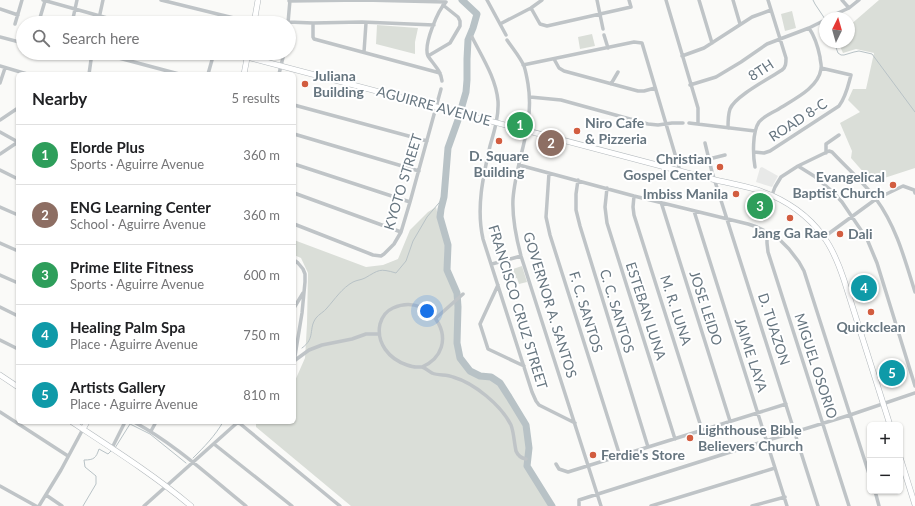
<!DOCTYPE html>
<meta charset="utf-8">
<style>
:root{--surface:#fff;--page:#f2f2f2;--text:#202124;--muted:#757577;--line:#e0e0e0;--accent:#d25d40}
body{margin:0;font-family:Lato,sans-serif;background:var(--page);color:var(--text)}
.controls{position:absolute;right:12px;bottom:12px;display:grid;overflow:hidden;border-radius:6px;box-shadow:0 1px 3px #0004}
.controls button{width:36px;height:36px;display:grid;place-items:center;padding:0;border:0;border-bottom:1px solid var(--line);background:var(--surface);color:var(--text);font:20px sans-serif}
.compass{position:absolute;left:819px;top:12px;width:36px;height:36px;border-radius:50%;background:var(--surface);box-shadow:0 1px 3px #0004;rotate:5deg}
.you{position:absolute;left:427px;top:311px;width:14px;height:14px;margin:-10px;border:3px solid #fff;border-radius:50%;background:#1a73e8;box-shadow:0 0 0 6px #1a73e833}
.badge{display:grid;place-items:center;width:26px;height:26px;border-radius:50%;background:var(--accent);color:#fff;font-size:13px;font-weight:700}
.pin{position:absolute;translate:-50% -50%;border:2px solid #fff;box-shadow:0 1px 4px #0006}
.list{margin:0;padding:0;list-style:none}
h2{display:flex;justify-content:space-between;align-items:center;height:52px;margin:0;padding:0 16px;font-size:17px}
h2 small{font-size:13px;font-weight:400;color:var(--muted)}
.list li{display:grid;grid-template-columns:26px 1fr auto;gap:12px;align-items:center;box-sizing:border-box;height:60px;padding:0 16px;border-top:1px solid var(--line)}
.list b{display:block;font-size:15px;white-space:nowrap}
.list p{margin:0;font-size:13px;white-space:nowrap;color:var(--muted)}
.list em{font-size:13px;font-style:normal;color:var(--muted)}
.icon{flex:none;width:22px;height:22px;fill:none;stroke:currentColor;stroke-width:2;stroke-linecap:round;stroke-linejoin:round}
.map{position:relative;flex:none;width:915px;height:506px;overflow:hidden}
.search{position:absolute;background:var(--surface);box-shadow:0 1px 3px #0004;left:16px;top:16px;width:280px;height:44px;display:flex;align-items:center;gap:10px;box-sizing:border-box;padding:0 14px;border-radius:22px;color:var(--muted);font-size:15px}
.panel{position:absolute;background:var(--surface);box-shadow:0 1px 3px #0004;left:16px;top:72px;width:280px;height:352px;border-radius:6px}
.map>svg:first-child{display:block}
</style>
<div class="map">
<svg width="915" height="506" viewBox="0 0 915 506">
<rect width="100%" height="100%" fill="#fafaf8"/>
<path fill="#e8e9e8" d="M762,167L778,176L772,187L756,182L760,168Z"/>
<path fill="#daded8" d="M879,0H915V168L872,182L851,158L852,151L840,123L860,112L848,100L853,89H866L874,53L856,49L843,53L838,42H849V26Z
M792,11L796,28L785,31L781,14Z
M377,25L418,28L415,42V54L376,44Z
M592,34L595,46L580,49L578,37Z
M436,207L445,245L444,270L457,293L458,307L457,343L460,358L470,371L480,376L491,377L500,383L509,397L526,425L529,448L527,466L552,506H351L256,427V422H294V383L305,358L307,324L308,273L301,258L294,255V240L366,267L383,265L398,259L410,230L428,212Z
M522,266L527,282L519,284L517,278L513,279L510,270Z"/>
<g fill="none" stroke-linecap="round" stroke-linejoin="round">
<path stroke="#b8c2c6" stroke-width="1" d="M813,0L815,4L825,19
M834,42L838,53L841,55H844L854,52L859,51L872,54L915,112
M302,348C316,338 308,329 316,318C319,314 324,312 327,308C335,299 342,288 353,282C357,280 361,280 365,278C379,270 379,268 396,273L406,261L413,241L427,217L444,197
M115,448L130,424L150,434L186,463
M193,458C204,447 215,436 223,422
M83,506L96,484V476L85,467L84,460C94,460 96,458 99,449L108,454L111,451"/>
<path stroke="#b8c2c6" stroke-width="7" d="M462,0L477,14L473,28L468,40L467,59V80L466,92L458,120L448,148L444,197L441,209L440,217L448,245L447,270L457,293L458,307L457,343L460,358L470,371L480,376L491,377L500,383L509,397L526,425L529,448L527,466L552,506"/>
<defs>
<path id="secondary" d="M254,23L258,0
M247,57L680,171C695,175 710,179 725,182C737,185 751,187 763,192C786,200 809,216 823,236C833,249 839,265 844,280L890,425
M244,74L248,53
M0,375L18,387
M72,422C113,449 154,475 191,506
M83,429L87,422
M900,457L915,505"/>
</defs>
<use href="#secondary" stroke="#b2b8bc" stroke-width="6"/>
<path stroke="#bfc4c7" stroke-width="3.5" d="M43,0L125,23
M161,0L254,23
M487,0L506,35
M597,0L603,29
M666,0L698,108V124
M699,0L712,43
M733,0L740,24
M842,0L849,8
M45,1L39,21L46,23
M289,1L363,0L446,2
M531,8L540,24L547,26L631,7L629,0
M0,9L18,15
M827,18L849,8L859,0
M288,22L313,23L362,22L434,25
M72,23L77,0
M98,23L103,0
M288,23L290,0
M313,23V37L314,39L440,73
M15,24L22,0
M500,24L531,8L542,0
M604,35L608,48
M0,37L23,43
M472,37C482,57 496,78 498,101C499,116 494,132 490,146C483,177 476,208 483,239L532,392L536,401L539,405L575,423
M507,40C513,49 520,57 524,66C526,72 527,78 528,84C535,126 516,158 513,199C512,218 516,237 521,256L601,506
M364,52L366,23
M60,53H78
M100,53L179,74
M233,53L247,57
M428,56L450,43L460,26V21L458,17L443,5
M682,56L704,48L752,17L771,10
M554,59L559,68L564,71L638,91H644L655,88
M523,65L634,42L642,43L680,171
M0,66L27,74
M89,74L92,53
M208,74L214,53
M279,74L284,53
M442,81C441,70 433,64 428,56C423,45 438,10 446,2
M0,83L5,68
M611,84L618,72
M690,85L716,77L741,62L767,44L809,28L825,20
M530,97L561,100L648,124L658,125L672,123H683
M294,105L427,141
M0,120L18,108
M689,123L755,131
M728,128C728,122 728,115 730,109C735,96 770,78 782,70C786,67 786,63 786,58L768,0
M0,132L18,142
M294,134L419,171
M705,143L712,172L818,506
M754,152L764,153L770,151L839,106C846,97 848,86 851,75L821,68
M826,153V144L839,135
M0,154L18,142
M709,159L725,155
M294,164L410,202
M519,165L634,196L748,224L757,227L767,232L779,239L789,249L799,262L804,271L870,477
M798,166L814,176L832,191L842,202L867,239L877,263L915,386
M755,167C753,156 752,132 759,122C763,117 771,113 777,110C792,100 818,89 821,69C822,65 820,61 820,57C818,47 815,37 809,28
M0,170L18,179
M549,173L546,217L550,235L620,456
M578,180L576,194V210L580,226L648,447
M607,188L605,207L607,223L675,439
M294,193L401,232
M772,195L775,187L781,177L798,166L829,151L832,152C846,167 863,182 876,199C896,226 905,260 915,292
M634,196L633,207L634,215L702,430
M661,202L730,421
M0,207L18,215
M694,211L787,506
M294,224L373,255L381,256L384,254L394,244L401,232L410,202L441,89
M767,232V243L768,252L849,506
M824,237L876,199L903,186L914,190L915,193
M0,243L18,251
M294,260L298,263L303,269L305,274V282L302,313L294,362
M492,264L521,256
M0,275L18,283
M498,285L480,324L488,349L524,366
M0,307L18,316
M294,308L303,293
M436,318L463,294
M0,340L18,349
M294,361L309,350L322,345L352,339L366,334H379
M422,367C465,348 433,290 393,308C386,311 382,317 380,324C376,343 389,359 407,365C410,366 413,367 416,367C417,367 422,367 422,367C426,368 429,372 432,373C439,376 446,374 453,377C474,383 501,405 511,425C514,433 514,442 516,451C518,456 521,458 526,459
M0,412L68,456
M134,422C175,444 210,477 246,506
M238,422L340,506
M151,431L156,422
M214,444L292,506
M112,448L125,422
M556,464L559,469L568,472L786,404
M0,486L36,506
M875,491L879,506
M46,495L62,506
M39,506L61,470L83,429
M144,506L238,422
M579,506V500L762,442L850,415L915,393
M651,506L775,468
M752,506L785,497"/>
<use href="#secondary" stroke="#fff" stroke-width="5"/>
</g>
<g fill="#d25d40" stroke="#fff" stroke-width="1.5">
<circle cx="305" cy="84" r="4"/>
<circle cx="577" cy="131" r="4"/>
<circle cx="499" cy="141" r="4"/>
<circle cx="720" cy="167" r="4"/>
<circle cx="893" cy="185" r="4"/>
<circle cx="736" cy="194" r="4"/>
<circle cx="790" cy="218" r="4"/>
<circle cx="840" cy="234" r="4"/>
<circle cx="871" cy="312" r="4"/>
<circle cx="690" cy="438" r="4"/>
<circle cx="593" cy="455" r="4"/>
</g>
<g text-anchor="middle" stroke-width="4" stroke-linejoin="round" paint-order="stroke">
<g font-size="14" fill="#677680" stroke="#fff">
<text transform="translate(761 70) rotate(-33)" y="5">8TH</text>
<text transform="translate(434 106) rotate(15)" y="5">AGUIRRE AVENUE</text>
<text transform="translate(798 120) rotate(-33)" y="5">ROAD 8-C</text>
<text transform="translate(403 182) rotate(-73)" y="5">KYOTO STREET</text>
<text transform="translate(550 305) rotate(73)" y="5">GOVERNOR A. SANTOS</text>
<text transform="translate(518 307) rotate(73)" y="5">FRANCISCO CRUZ STREET</text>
<text transform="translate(706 308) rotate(72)" y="5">JOSE LEIDO</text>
<text transform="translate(676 310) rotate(72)" y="5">M. R. LUNA</text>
<text transform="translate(617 311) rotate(73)" y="5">C. C. SANTOS</text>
<text transform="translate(646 311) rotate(72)" y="5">ESTEBAN LUNA</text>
<text transform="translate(586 312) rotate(73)" y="5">F. C. SANTOS</text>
<text transform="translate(774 329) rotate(72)" y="5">D. TUAZON</text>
<text transform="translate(751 355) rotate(72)" y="5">JAIME LAYA</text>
<text transform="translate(816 366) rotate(72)" y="5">MIGUEL OSORIO</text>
</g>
<g font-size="14" font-weight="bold" fill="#677680" stroke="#fff" text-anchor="start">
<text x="313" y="81">Juliana<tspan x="313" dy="16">Building</tspan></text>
<text x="585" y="128">Niro Cafe<tspan x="585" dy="16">&amp; Pizzeria</tspan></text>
<text x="499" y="161" text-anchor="middle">D. Square<tspan x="499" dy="16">Building</tspan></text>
<text x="712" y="164" text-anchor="end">Christian<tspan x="712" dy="16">Gospel Center</tspan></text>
<text x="885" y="182" text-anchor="end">Evangelical<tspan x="885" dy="16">Baptist Church</tspan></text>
<text x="728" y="199" text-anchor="end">Imbiss Manila</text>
<text x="790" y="238" text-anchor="middle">Jang Ga Rae</text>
<text x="848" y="239">Dali</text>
<text x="871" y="332" text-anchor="middle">Quickclean</text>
<text x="698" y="435">Lighthouse Bible<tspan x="698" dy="16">Believers Church</tspan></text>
<text x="601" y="460">Ferdie's Store</text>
</g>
</g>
</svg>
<div class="controls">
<button>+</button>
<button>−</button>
</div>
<svg class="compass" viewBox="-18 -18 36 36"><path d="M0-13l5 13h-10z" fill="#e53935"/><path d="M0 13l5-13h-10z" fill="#757577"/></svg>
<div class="you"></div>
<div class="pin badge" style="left:520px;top:125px;background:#2e9e5b">1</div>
<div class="pin badge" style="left:551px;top:143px;background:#8d6e63">2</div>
<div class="pin badge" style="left:760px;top:206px;background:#2e9e5b">3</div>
<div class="pin badge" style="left:864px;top:288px;background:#0f9aa8">4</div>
<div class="pin badge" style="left:892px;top:373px;background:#0f9aa8">5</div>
<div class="search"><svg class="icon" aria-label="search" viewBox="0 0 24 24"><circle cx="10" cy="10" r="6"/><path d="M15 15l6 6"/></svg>Search here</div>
<section class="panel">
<h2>Nearby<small>5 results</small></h2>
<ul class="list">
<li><span class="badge" style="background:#2e9e5b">1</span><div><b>Elorde Plus</b><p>Sports · Aguirre Avenue</p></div><em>360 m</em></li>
<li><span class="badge" style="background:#8d6e63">2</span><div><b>ENG Learning Center</b><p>School · Aguirre Avenue</p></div><em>360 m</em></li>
<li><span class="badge" style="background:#2e9e5b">3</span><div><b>Prime Elite Fitness</b><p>Sports · Aguirre Avenue</p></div><em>600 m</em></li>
<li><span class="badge" style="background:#0f9aa8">4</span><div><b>Healing Palm Spa</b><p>Place · Aguirre Avenue</p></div><em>750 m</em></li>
<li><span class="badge" style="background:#0f9aa8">5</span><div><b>Artists Gallery</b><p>Place · Aguirre Avenue</p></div><em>810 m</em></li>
</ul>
</section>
</div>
